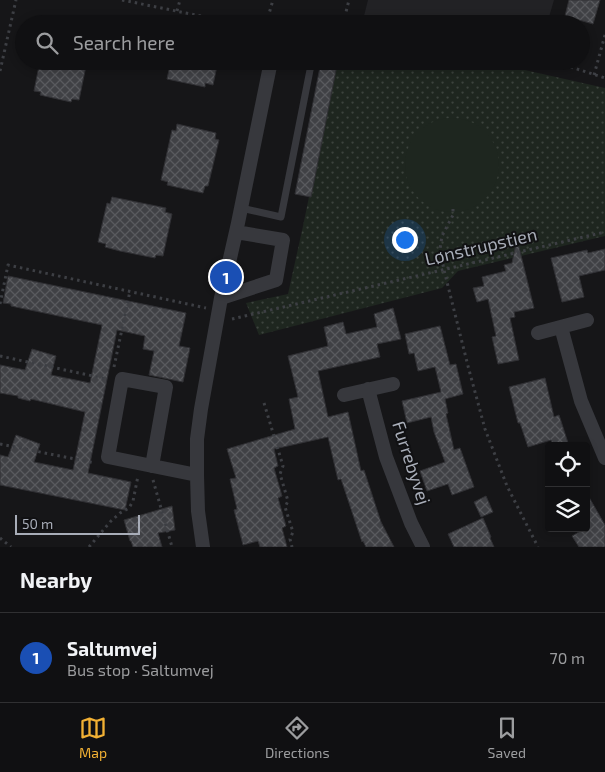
<!DOCTYPE html>
<meta charset="utf-8">
<style>
:root{--surface:#101012;--page:#1e1e20;--text:#f1f3f6;--muted:#9c9d9f;--line:#303032;--accent:#f2b134}
body{margin:0;font-family:"Exo 2",sans-serif;background:var(--page);color:var(--text)}
.controls{position:absolute;right:15px;bottom:15px;display:grid;overflow:hidden;border-radius:5px;box-shadow:0 2px 8px #0003}
.controls button{width:45px;height:45px;display:grid;place-items:center;padding:0;border:0;border-bottom:1px solid var(--line);background:var(--surface);color:var(--text);font:25px sans-serif}
.scale{position:absolute;left:15px;bottom:12px;width:125px;box-sizing:border-box;padding-left:5px;border:2px solid #a8adb8;border-top:0;font-size:14px;line-height:18px;white-space:nowrap;color:#a8adb8;-webkit-text-stroke:4px #111113;paint-order:stroke}
.you{position:absolute;left:404px;top:239px;width:18px;height:18px;margin:-12px;border:4px solid #fff;border-radius:50%;background:#1a73e8;box-shadow:0 0 0 8px #1a73e833}
.badge{display:grid;place-items:center;width:32px;height:32px;border-radius:50%;background:var(--accent);color:#fff;font-size:16px;font-weight:700}
.pin{position:absolute;translate:-50% -50%;border:2px solid #fff;box-shadow:0 1px 5px #0006}
.list{margin:0;padding:0;list-style:none}
h2{display:flex;justify-content:space-between;align-items:center;height:65px;margin:0;padding:0 20px;font-size:21px}
h2 small{font-size:16px;font-weight:400;color:var(--muted)}
.list li{display:grid;grid-template-columns:32px 1fr auto;gap:15px;align-items:center;box-sizing:border-box;height:90px;padding:0 20px;border-top:1px solid var(--line)}
.list b{display:block;font-size:19px;white-space:nowrap}
.list p{margin:0;font-size:16px;white-space:nowrap;color:var(--muted)}
.list em{font-size:16px;font-style:normal;color:var(--muted)}
.icon{flex:none;width:28px;height:28px;fill:none;stroke:currentColor;stroke-width:2;stroke-linecap:round;stroke-linejoin:round}
.map{position:relative;flex:none;width:605px;height:547px;overflow:hidden}
.search{position:absolute;background:var(--surface);box-shadow:0 2px 8px #0003;left:15px;right:15px;top:15px;height:55px;display:flex;align-items:center;gap:12px;box-sizing:border-box;padding:0 18px;border-radius:28px;color:var(--muted);font-size:19px}
.sheet{height:155px;background:var(--surface)}
nav{display:flex;justify-content:space-around;align-items:center;box-sizing:border-box;height:70px;border-top:1px solid var(--line);background:var(--surface);font-size:14px;color:var(--muted)}
nav a{display:grid;justify-items:center;gap:2px}
nav .on{color:var(--accent)}
.map>svg:first-child{display:block}
</style>
<div class="map">
<svg width="605" height="547" viewBox="0 0 605 547">
<defs>
<pattern id="park-dots" width="8" height="8" patternUnits="userSpaceOnUse" patternTransform="scale(1.25)"><rect width="8" height="8" fill="#1e261f"/><path d="M2 2h.1M6 6h.1" fill="none" stroke="#3c433d" stroke-width="1.8" stroke-linecap="round"/></pattern>
<pattern id="building-cross-hatch" width="8" height="8" patternUnits="userSpaceOnUse" patternTransform="scale(1.25)"><rect width="8" height="8" fill="#404145"/><path d="M0 0l8 8M0 8l8-8" fill="none" stroke="#595a5e"/></pattern>
</defs>
<rect width="100%" height="100%" fill="#161618"/>
<path fill="#222225" d="M368,0H554L547,24H362Z"/>
<path fill="url(#park-dots)" d="M337,61H485L605,88V236L458,271L442,288L259,335L246,303L288,294L303,226Z"/>
<path fill="#1e261f" d="M405 165a47 47 0 1 1 94 0a47 47 0 1 1-94 0Z"/>
<path fill="url(#building-cross-hatch)" stroke="#303034" d="M569,0H600L593,24L565,16Z
M40,61H87L79,100L72,99L71,102L40,95L41,92L34,91Z
M171,61H218L213,85L205,83V87L167,79Z
M321,62L337,65L311,197L295,194Z
M177,124L216,133L215,139L219,140L208,186H205L203,193L167,185L168,182L161,180L172,130L176,131Z
M112,197L166,208L165,212L172,214L163,256L156,255L155,258L120,251L105,247L106,244L98,242L107,203L110,204Z
M517,239L534,308L514,312L515,317L510,318L519,360L498,364L492,337L496,336L488,299L477,302L473,288L484,286L482,277L506,271L504,265L512,263Z
M605,249V270L579,276L584,297L562,302L551,258L587,250L588,253Z
M8,276L186,313L179,346L190,348L183,382L149,375L154,351L143,349L145,336L117,330L88,473L131,482L125,510L0,485V455L8,457L16,435L40,444L34,462L73,470L85,412L31,399L30,401L18,398V396L0,393V365L25,370L32,349L56,356L51,375L90,383L102,325L11,306V304L3,303Z
M393,308L401,339L377,344L380,357L318,371L328,417L348,412L361,471L364,470L381,522L394,547H366L363,541L362,542L341,479L338,480L328,437L274,449L278,466L274,468L282,496L278,498L286,526L282,528L287,547H260L258,541L243,545L234,510L237,509L230,479L236,478L227,449L295,429L289,399L298,397L288,356L328,346L324,327L343,322L346,334L377,327L374,314Z
M440,326L450,365L456,364L463,394L445,399L448,413L446,414L454,450L460,448L474,487L452,495L448,484L427,491L420,471L445,462L434,432L431,417L407,423L402,401L441,392L435,367L418,371L414,353L409,354L405,334Z
M545,378L554,417L559,415L569,446H553L551,440L528,447L520,423H518L509,387Z
M586,492L605,525V547H579L572,536L586,528Z
M486,496L493,512L481,517L474,502Z
M172,506L175,530L158,533L162,547H133L131,541H130L124,520Z
M483,518L491,537L490,538L494,547H454L448,534Z"/>
<g fill="none" stroke-linecap="round" stroke-linejoin="round">
<path stroke="#3d3f44" stroke-width="3" stroke-dasharray="2.5 4" stroke-linecap="butt" d="M122,0L240,24
M177,11L180,0
M266,24L273,0
M343,24L349,0
M552,61L605,78
M0,71L16,0
M594,75L605,35
M453,209V215L442,236L440,249L444,270L468,366L485,429L507,486L538,547
M0,304L8,265L206,308
M232,319L605,232
M0,356L107,379
M114,367L130,291
M264,403L283,466L280,474L288,501L285,507L293,532L290,539L292,547
M0,444L95,463
M153,480L172,547
M0,538L11,547
M89,547L110,522L120,513L129,508L133,501L138,476"/>
<path stroke="#37383d" stroke-width="7" d="M241,208L281,217L311,65L290,61"/>
<path stroke="#37383d" stroke-width="14" d="M221,298L276,280L283,240L236,232
M561,327L581,401L605,458
M538,333L587,320
M368,389L386,457L411,523L423,547
M344,395L393,384
M152,466L166,387L122,379L108,457L197,475
M203,547L198,511L197,475V439L201,409L221,298L238,223L271,61"/>
</g>
<g text-anchor="middle" stroke-width="4" stroke-linejoin="round" paint-order="stroke">
<g font-size="18" fill="#a8adb8" stroke="#111113">
<text transform="translate(481 247) rotate(-13)" y="6">Lønstrupstien</text>
<text transform="translate(411 463) rotate(72)" y="6">Furrebyvej</text>
</g>
</g>
</svg>
<div class="controls">
<button><svg class="icon" aria-label="locate" viewBox="0 0 24 24"><circle cx="12" cy="12" r="6"/><path d="M12 2v4M12 18v4M2 12h4M18 12h4"/></svg></button>
<button><svg class="icon" aria-label="layers" viewBox="0 0 24 24"><path d="M12 4l9 5-9 5-9-5zM3 14l9 5 9-5"/></svg></button>
</div>
<div class="scale">50 m</div>
<div class="you"></div>
<div class="pin badge" style="left:226px;top:277px;background:#1a4fb4">1</div>
<div class="search"><svg class="icon" aria-label="search" viewBox="0 0 24 24"><circle cx="10" cy="10" r="6"/><path d="M15 15l6 6"/></svg>Search here</div>
</div>
<section class="sheet">
<h2>Nearby<small></small></h2>
<ul class="list">
<li><span class="badge" style="background:#1a4fb4">1</span><div><b>Saltumvej</b><p>Bus stop · Saltumvej</p></div><em>70 m</em></li>
</ul>
</section>
<nav>
<a class="on"><svg class="icon" aria-label="map" viewBox="0 0 24 24"><path d="M3 6l6-2 6 2 6-2v14l-6 2-6-2-6 2zM9 4v14M15 6v14"/></svg>Map</a>
<a><svg class="icon" aria-label="directions" viewBox="0 0 24 24"><path d="M12 3l9 9-9 9-9-9zM9 14v-3h6M13 9l2 2-2 2"/></svg>Directions</a>
<a><svg class="icon" aria-label="saved" viewBox="0 0 24 24"><path d="M7 4h10v16l-5-4-5 4z"/></svg>Saved</a>
</nav>
